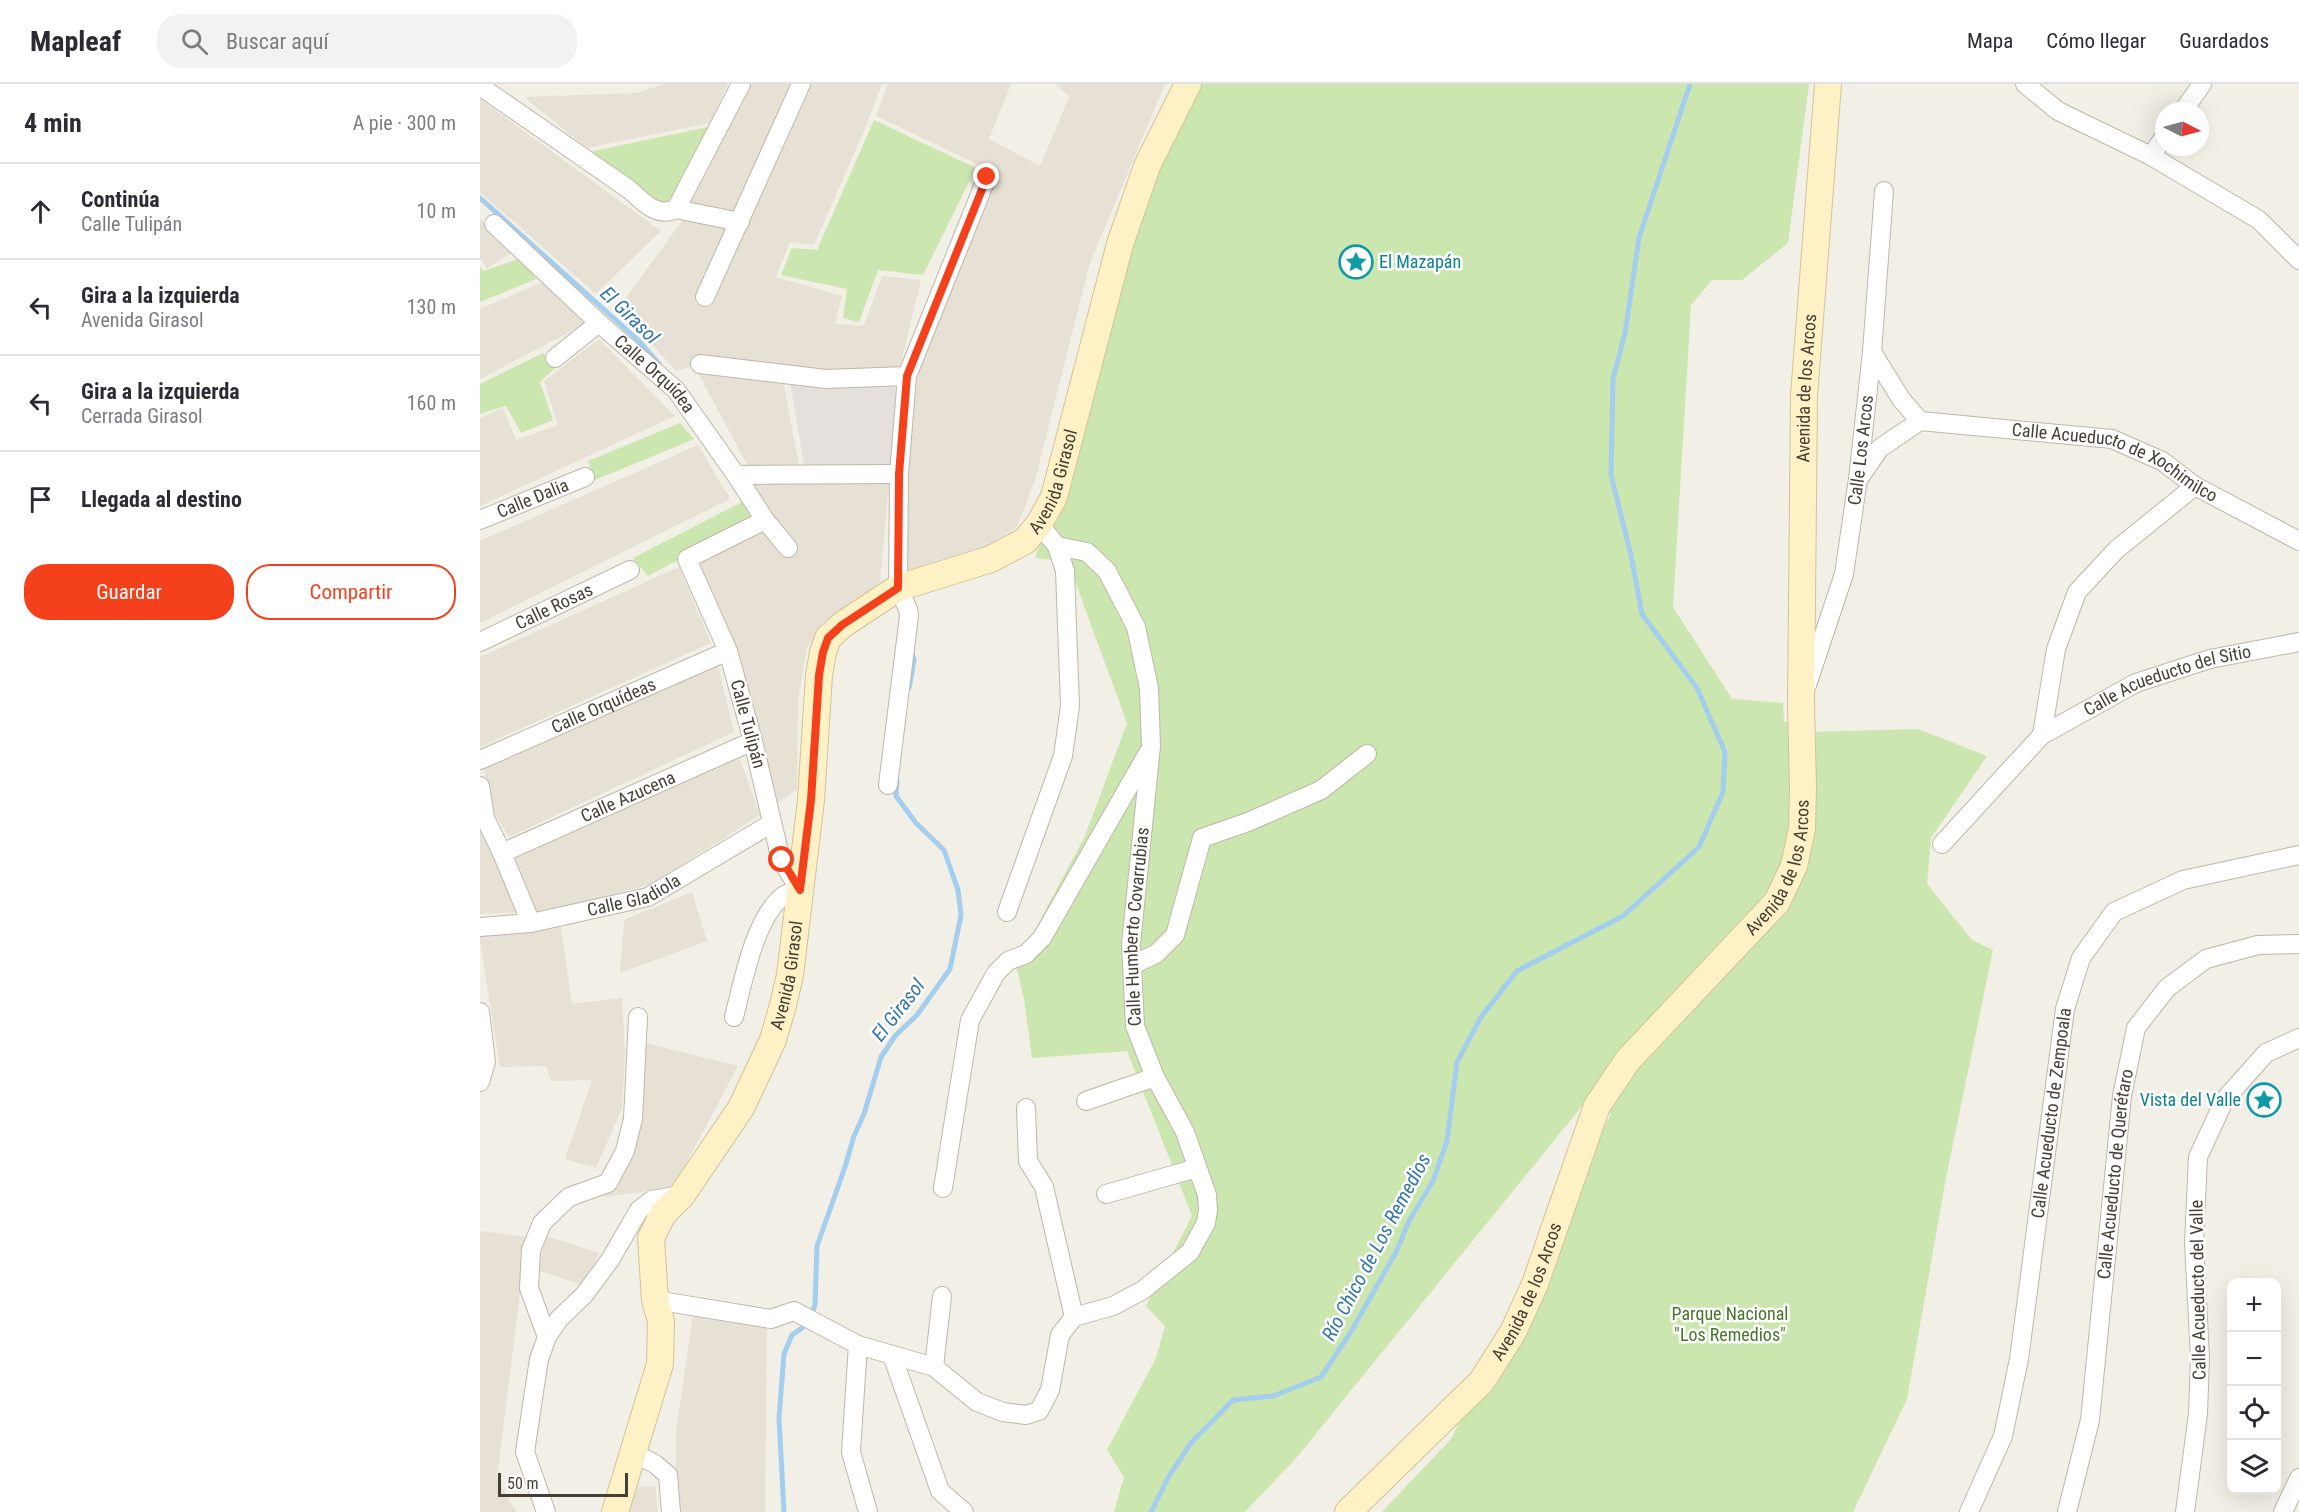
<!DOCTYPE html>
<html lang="es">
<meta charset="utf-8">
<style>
:root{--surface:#fff;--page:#f2f2f3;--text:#2b2b33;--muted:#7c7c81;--line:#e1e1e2;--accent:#f4411b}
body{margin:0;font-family:"Roboto Condensed",sans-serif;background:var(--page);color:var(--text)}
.controls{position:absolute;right:18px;bottom:18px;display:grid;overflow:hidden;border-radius:12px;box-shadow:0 6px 24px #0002}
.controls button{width:54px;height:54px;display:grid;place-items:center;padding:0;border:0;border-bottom:2px solid var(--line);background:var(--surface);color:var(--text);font:30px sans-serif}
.compass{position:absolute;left:1675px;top:18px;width:54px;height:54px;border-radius:50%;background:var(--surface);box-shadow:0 6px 24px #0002;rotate:96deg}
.scale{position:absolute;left:18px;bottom:15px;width:130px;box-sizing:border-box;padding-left:6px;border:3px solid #453f35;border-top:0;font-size:16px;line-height:21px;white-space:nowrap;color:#453f35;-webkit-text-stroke:4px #fff;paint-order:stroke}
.stop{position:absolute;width:18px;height:18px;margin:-14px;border:4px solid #f4411b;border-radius:50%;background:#fff}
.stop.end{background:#f4411b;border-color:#fff;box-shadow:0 2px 6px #0008}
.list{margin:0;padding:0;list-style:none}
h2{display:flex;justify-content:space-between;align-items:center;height:78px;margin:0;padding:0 24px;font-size:26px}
h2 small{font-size:20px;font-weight:400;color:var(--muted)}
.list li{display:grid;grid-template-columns:39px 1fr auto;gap:18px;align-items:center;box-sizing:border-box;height:96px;padding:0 24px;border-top:2px solid var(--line)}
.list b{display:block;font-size:22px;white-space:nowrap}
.list p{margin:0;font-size:20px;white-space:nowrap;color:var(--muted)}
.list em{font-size:20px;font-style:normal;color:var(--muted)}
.actions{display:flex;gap:12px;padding:18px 24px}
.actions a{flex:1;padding:14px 0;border:2px solid var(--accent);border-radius:24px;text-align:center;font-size:21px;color:var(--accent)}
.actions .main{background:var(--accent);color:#fff}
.icon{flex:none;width:33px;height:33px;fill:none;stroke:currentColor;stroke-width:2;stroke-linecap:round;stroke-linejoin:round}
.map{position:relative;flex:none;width:1819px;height:1428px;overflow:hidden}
header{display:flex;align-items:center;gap:36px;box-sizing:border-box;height:84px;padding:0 30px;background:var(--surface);border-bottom:2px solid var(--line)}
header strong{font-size:28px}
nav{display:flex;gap:33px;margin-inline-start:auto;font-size:21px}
.search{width:420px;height:54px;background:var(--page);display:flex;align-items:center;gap:15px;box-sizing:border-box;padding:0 21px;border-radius:24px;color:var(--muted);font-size:22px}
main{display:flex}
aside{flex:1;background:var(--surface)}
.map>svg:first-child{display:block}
</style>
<header>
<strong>Mapleaf</strong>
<div class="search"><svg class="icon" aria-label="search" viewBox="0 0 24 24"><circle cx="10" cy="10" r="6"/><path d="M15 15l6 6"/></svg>Buscar aquí</div>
<nav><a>Mapa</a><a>Cómo llegar</a><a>Guardados</a></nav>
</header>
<main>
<aside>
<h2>4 min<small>A pie · 300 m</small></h2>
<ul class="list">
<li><svg class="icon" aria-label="ahead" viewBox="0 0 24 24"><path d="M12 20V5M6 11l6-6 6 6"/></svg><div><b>Continúa</b><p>Calle Tulipán</p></div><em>10 m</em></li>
<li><svg class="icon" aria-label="left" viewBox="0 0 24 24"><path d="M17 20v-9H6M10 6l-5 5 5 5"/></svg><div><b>Gira a la izquierda</b><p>Avenida Girasol</p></div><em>130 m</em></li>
<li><svg class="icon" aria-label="left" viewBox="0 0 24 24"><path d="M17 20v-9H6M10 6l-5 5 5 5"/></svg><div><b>Gira a la izquierda</b><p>Cerrada Girasol</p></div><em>160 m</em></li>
<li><svg class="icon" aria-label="arrive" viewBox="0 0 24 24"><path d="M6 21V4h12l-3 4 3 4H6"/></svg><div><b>Llegada al destino</b></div></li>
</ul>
<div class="actions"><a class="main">Guardar</a><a>Compartir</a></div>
</aside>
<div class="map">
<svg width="1819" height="1428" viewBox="0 0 1819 1428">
<rect width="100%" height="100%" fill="#f2efe6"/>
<path fill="#e6e1d4" d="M185,0H248L230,39L107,64L44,13L156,9Z
M269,0H312L254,131L209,120Z
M329,0H402L384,47L334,161L310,158L296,193L362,212L355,240L384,242L402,192L441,196L420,283L360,288L215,272L216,281L196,287L139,223L205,133L254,142L215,220L228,221Z
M408,0H531L509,55L560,82L589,13L576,0H685L610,179L555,396L537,443L495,471L424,488L431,347L438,289L517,92L499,81L396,32Z
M0,15L181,147L116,210L0,108Z
M0,134L35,167L7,184L0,175Z
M63,198L105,240L0,295V225Z
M119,255L195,332L0,422V334L23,324L36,356L78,341L64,297Z
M216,285L303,297L319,381L270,386Z
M218,361L250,415L0,539V457Z
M409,399L400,498L380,515L343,538L327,565L318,616L317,705L293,722L246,545L217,475L284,443L302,471L314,464L269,400Z
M199,483L231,559L0,663V573Z
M237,578L254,648L29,753L9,720L4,682Z
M258,670L280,731L171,800L55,831L31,774Z
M0,743L41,828L0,830Z
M212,808L227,857L140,889L144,836Z
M81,843L92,920L142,914L145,968L142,1024L116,1084L85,1075L112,996L71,997L66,982L20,983L0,858V849Z
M165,959L258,982L193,1104L124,1113L154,1057Z
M0,1147L47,1153L17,1394L36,1428H0Z
M66,1152L119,1169L104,1202L58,1186Z
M213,1231L287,1244L285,1428H201L196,1389V1347Z
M175,1402L178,1428H149L157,1403Z"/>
<path fill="#e5e0db" d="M310,297L416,300L413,382L324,381Z"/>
<path fill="#cce6af" d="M720,0H1329L1308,159L1262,196H1232L1211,221L1193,523L1252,615L1303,619L1304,637L1330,648L1438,645L1507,672L1451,754L1447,800L1492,856L1513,866L1466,1094L1427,1315L1373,1428H902L971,1355L1131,1030L1107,1016L817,1373L765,1428H634L644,1393L627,1366L676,1274L685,1242L666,1222L712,1132L647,967L552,974L544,915L536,881L605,752L647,639L588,478L555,474L586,385L643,180L679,77Z
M394,36L496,84L443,191L398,186L379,238L363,234L367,205L301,191L312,164L337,166Z
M228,43L191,122H171L109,68Z
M41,174L56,195L0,218V183L3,187Z
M63,269L75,284L60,298L73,336L41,349L26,322L0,330V300Z
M200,339L214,355L115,396L108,377Z
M262,418L273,436L168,492L153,474Z"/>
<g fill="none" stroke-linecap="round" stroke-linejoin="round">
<path stroke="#a3ceee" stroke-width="5" d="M0,114L159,257L179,280
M429,604L434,576L431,566
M304,1428L299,1334L304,1270L312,1251L322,1244L330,1234L335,1221L337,1162L365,1083L374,1052L384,1030L401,973L415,952L437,931L470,885L481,831L478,806L464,766L436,739L416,712L417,697
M671,1428L689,1392L711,1359L753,1316L793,1312L841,1293L872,1246L916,1168L929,1137L953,1097L967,1057L977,978L1001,933L1037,887L1143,832L1219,763L1243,708L1245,668L1217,604L1162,530L1151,471L1131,391L1133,295L1145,249L1159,154L1210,0"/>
<defs>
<g id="street">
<path d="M1545,0L1578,27L1671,72L1779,136L1819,176"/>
<path d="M0,2L150,106C163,118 177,134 196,125L261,0"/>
<path d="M1703,27L1722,0"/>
<path d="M1671,72L1684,53"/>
<path d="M196,125L260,138"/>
<path id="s1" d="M14,140L119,239L196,306L256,391L285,436L308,464"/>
<path d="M225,213L321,0"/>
<path d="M1392,268L1421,315L1440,337"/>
<path d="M75,274L119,239"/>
<path d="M220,280L346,295L427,292"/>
<path d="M256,391L419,390"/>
<path id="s2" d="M1380,393L1400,364L1440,337L1632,355L1682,377L1715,402L1819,457"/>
<path id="s3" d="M0,436L105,393"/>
<path id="s4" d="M0,558L150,486"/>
<path id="s5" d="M1327,601L1364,490L1378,395L1392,268L1404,107"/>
<path d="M1562,651L1576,565L1597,508L1636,466L1715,402"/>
<path id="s6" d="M0,676L248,567"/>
<path d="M408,701L429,532L428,525L418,504L419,390L427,292L507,93"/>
<path d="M0,702L5,734L22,769L51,839"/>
<path id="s7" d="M1462,760L1562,651L1656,599L1730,575L1819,558"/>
<path id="s8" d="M22,769L273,657"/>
<path d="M527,828L583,672L590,622L585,487L577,462L559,440"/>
<path id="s9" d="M0,843L51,839L168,813L292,739"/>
<path d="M652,881L676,870L695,851L722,754L768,738L841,706L887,670"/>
<path d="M0,928L6,978L0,998"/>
<path d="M254,933C263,899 274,835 303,812C307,809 315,808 320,806L301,776L273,657L248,567L207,475L285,436"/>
<path d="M606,1017L675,993"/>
<path d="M546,1024L548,1077L564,1103L594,1233"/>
<path d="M463,1104L490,936L516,889L528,877L546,870L562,854L668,669"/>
<path d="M626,1110L717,1084"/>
<path id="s10" d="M175,1216L291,1235L314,1227L378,1261L454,1283L497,1318L523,1328L546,1331L559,1327L570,1306L580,1251L594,1233L633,1222L663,1206L710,1168L726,1139L728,1126L727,1111L705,1048L675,993L655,942L651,860L671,662L669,604L656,543L627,487L607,468L577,462"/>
<path d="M67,1253L49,1204L51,1166L62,1139L89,1113L128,1099L145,1067L153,1035L158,933"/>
<path d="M378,1261L371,1368L388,1428"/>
<path d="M412,1271L460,1407L484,1428"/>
<path d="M454,1283L462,1212"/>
<path d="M154,1369L175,1380L188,1391L191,1428"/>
<path d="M66,1428L45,1368L59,1275L67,1253L79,1235L104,1211L130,1176L159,1126L172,1116L202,1111"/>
<path id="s11" d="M1489,1428L1523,1352L1539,1275L1585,925L1601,874L1634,828L1703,796L1819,771"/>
<path id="s12" d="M1587,1428L1610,1336L1642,1012L1656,944L1687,904L1726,875L1778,861L1819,860"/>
<path d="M1705,1428L1718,1330L1720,1273L1714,1159L1718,1073L1745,1015L1786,969L1819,954"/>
<path d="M1803,1428L1819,1394"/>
</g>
<g id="secondary">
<path id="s13" d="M135,1428L180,1280L181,1237L175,1216L171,1154L183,1130L202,1111L261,1024L293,956L303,921L310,891L331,716L339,591L343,568L348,554L362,541L418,504L511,475L545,457L559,440L574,413L640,160L667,82L708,0"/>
<path id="s14" d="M868,1428L1002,1297L1033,1248L1055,1200L1117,1022L1148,976L1297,818L1314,782L1322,745L1323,703L1321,620L1324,312L1348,0"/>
</g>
</defs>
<use href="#street" stroke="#beb7a9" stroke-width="20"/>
<use href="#secondary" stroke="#d1c397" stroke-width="28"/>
<use href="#street" stroke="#fff" stroke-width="18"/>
<use href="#secondary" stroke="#fdf1c5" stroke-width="26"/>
</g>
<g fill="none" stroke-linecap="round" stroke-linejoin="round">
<path stroke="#f4411b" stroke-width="8" d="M302,776L320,806L331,716L339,591L343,568L348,554L362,541L418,504L419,390L427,292L507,93"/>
</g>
<defs>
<symbol id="sight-ring" viewBox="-11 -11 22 22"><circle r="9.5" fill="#fff" stroke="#0f9aa8" stroke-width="1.5"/><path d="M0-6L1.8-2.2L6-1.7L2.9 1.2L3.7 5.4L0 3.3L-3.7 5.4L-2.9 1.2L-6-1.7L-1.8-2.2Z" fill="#0f9aa8"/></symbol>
</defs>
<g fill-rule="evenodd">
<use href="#sight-ring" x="857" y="159" width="38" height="38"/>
<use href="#sight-ring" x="1765" y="997" width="38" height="38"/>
</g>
<g text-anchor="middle" stroke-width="5" stroke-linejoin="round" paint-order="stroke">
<g font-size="18" fill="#0d838f" stroke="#fff" text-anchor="start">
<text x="899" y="184">El Mazapán</text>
<text x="1761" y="1022" text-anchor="end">Vista del Valle</text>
</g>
<g font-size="18" fill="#453f35" stroke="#fff">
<text dy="6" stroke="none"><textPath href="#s1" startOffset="220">Calle Orquídea</textPath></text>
<text dy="6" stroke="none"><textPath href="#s14" startOffset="1278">Avenida de los Arcos</textPath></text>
<text dy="6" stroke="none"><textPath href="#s5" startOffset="242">Calle Los Arcos</textPath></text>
<text dy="6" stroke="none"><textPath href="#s2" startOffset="286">Calle Acueducto de Xochimilco</textPath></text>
<text dy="6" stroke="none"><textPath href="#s13" startOffset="1212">Avenida Girasol</textPath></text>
<text dy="6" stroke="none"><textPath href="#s3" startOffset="57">Calle Dalia</textPath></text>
<text dy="6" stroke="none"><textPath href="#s4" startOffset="82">Calle Rosas</textPath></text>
<text dy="6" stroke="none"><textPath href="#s7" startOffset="286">Calle Acueducto del Sitio</textPath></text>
<text dy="6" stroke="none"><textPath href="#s6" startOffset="135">Calle Orquídeas</textPath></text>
<text transform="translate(268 640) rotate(75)" y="6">Calle Tulipán</text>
<text dy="6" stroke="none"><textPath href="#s8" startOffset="138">Calle Azucena</textPath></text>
<text dy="6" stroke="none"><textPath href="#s14" startOffset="792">Avenida de los Arcos</textPath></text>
<text dy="6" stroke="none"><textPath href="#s9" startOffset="158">Calle Gladiola</textPath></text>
<text dy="6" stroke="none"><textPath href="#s10" startOffset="996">Calle Humberto Covarrubias</textPath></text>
<text dy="6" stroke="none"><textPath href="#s13" startOffset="582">Avenida Girasol</textPath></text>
<text dy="6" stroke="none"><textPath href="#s11" startOffset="410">Calle Acueducto de Zempoala</textPath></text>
<text dy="6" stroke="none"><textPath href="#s12" startOffset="342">Calle Acueducto de Querétaro</textPath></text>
<text transform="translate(1718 1206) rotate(-91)" y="6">Calle Acueducto del Valle</text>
<text dy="6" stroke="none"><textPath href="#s14" startOffset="288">Avenida de los Arcos</textPath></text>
</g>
<g font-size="18" fill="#45752a" stroke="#fff">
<text x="1250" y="1236">Parque Nacional<tspan x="1250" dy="21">"Los Remedios"</tspan></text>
</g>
<g font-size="20" font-style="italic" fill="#3276ae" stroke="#fff">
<text transform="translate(150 231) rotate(44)" y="7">El Girasol</text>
<text transform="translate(418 926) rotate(-52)" y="7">El Girasol</text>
<text transform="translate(896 1163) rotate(-62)" y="7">Río Chico de Los Remedios</text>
</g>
</g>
</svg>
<div class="controls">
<button>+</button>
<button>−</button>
<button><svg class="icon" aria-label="locate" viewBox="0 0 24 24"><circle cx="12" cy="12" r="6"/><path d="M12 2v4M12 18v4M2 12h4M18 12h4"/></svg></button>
<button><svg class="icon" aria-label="layers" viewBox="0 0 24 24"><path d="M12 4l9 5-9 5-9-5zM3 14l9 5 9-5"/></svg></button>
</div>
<svg class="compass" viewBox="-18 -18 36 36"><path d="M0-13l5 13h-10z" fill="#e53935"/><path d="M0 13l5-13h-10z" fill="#7c7c81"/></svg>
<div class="scale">50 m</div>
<div class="stop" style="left:302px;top:776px"></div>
<div class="stop end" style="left:507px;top:93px"></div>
</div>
</main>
